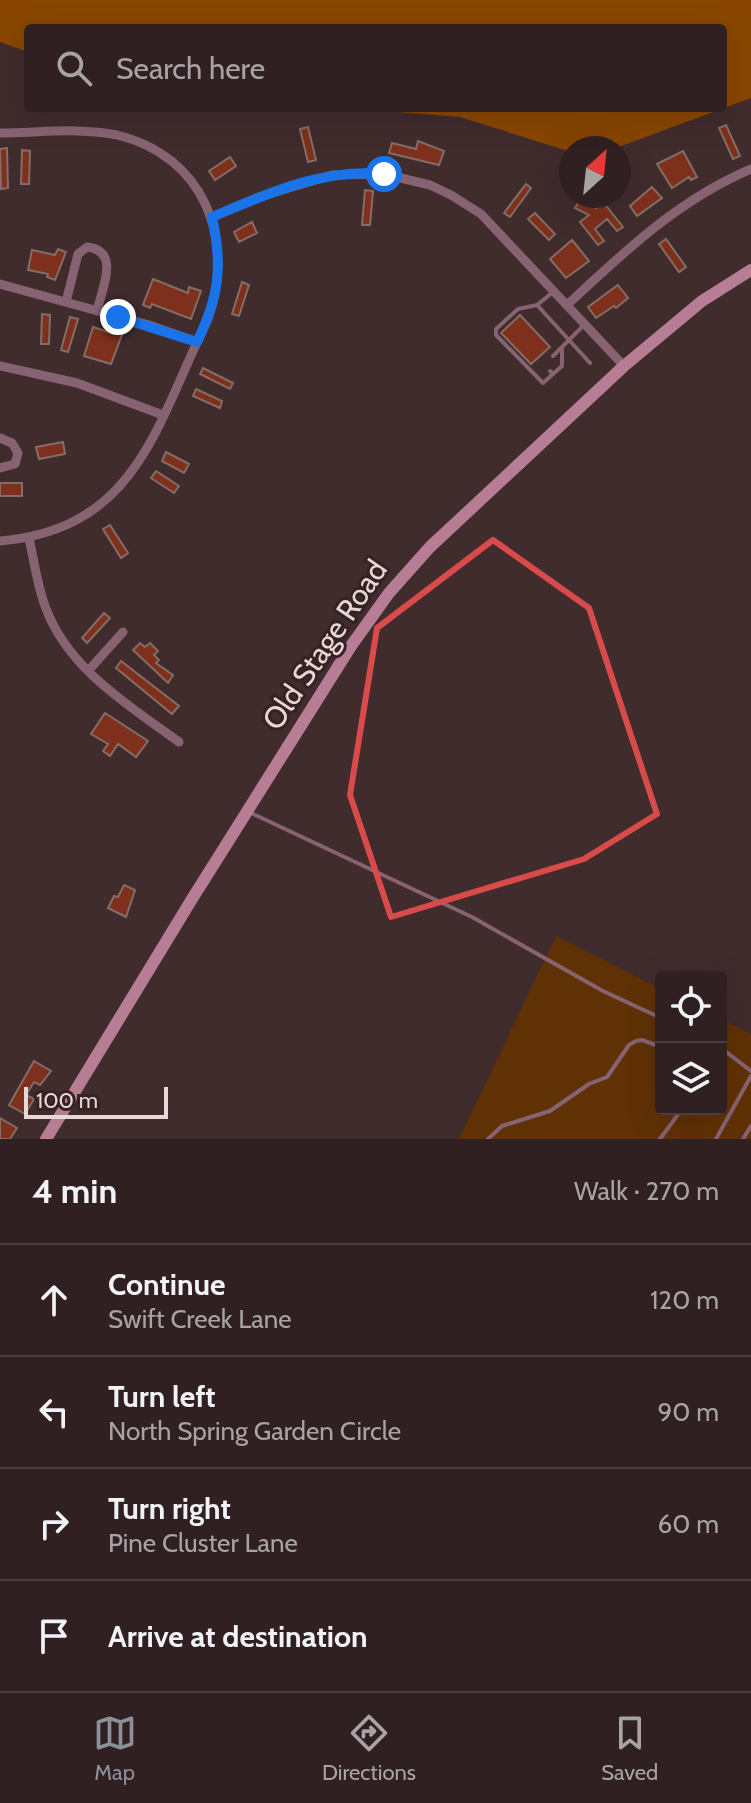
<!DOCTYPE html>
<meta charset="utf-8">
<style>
:root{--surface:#302022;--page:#38282a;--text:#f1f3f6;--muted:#a8a3a5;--line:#4b3e40;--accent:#8c9099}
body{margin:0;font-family:Cabin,sans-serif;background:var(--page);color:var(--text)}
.controls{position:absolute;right:24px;bottom:24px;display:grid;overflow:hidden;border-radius:8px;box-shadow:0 8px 32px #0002}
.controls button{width:72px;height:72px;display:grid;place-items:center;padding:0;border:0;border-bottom:2px solid var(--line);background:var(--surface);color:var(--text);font:40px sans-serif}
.compass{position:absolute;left:559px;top:136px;width:72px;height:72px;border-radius:50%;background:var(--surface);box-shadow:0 8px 32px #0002;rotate:27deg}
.scale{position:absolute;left:24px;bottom:20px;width:144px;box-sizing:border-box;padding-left:8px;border:4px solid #e6d8d8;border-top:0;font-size:22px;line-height:28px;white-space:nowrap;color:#e6d8d8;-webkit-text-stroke:6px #362123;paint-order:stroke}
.stop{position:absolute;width:24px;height:24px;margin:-18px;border:6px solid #1a73e8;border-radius:50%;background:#fff}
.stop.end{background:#1a73e8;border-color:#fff;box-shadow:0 2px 8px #0008}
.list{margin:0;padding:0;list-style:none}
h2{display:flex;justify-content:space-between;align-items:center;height:104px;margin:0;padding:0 32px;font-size:34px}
h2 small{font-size:26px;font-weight:400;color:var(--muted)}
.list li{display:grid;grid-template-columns:52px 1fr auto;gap:24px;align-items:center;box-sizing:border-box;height:112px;padding:0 32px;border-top:2px solid var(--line)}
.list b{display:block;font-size:30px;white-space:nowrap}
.list p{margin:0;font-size:26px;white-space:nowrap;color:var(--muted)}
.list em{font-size:26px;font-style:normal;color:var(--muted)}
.icon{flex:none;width:44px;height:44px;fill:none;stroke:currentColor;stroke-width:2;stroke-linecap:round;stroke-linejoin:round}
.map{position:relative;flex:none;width:751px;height:1139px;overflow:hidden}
.search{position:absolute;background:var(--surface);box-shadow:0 8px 32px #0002;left:24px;right:24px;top:24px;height:88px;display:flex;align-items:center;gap:20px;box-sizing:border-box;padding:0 28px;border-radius:8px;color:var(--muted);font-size:30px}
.sheet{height:552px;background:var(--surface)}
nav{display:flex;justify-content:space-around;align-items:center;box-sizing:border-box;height:112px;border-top:2px solid var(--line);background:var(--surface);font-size:22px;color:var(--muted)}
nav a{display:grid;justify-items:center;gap:4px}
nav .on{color:var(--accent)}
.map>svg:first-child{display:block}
</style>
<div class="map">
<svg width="751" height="1139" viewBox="0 0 751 1139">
<rect width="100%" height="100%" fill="#402b2d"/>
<path fill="#603105" d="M556,936L661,989V1109H721V1019L751,1034V1139H459Z"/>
<path fill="#884601" d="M0,0H751V98L616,148H571V152L460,117L346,108H723V28H28V52L0,42Z"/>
<path fill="#7e301c" stroke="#846d66" stroke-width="2" d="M726,125L740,156L733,159L719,128Z
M308,127L316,160L308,162L300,129Z
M418,141L444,151L439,165L389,153L392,143L416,149Z
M7,148L8,188L1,189L0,149Z
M22,150L30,151L29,184H21Z
M683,151L697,177L691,180L689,177L672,188L657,164Z
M230,157L236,166L215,180L209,171Z
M526,184L531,188L510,217L504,213Z
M652,187L662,198L637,216L630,206Z
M365,190L373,191L370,225H362Z
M580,200L596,208L604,203L623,227L617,231L607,219L595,229L604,241L598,245L580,222L589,215L575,208Z
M535,213L555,234L549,240L528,219Z
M252,222L257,233L239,242L234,232Z
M666,239L686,267L679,272L659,244Z
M572,240L589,261L566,278L550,259Z
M58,249L66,252L55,280L47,277L48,274L28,270L32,250L55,255Z
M153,279L188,293L189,287L201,291L191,319L152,304L150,308L143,305Z
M242,282L249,285L239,316L232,314Z
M618,285L628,298L616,308L614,306L596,318L588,307Z
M42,314L50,315L49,344H41Z
M520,315L550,347L531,364L501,333Z
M70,317L78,319L68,352L61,350Z
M93,327L114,334L115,329L123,332L111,364L84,356Z
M203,368L233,383L230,389L200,374Z
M196,389L222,401L220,408L193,396Z
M63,442L65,454L39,459L36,447Z
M166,452L189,464L184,473L162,461Z
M156,471L179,486L174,493L151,478Z
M0,483H22V496H0Z
M110,525L128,553L121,558L103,529Z
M104,613L110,618L87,643L82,638Z
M140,643L145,647L150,643L158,651L154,655L159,660L156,663L173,675L168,683L133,650Z
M121,661L179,706L172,714L116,668Z
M105,713L148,741L136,757L118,744L110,756L103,751L108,744L91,734Z
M124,885L135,890L126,917L108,908L114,896L118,897Z
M34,1061L51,1071L40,1085L34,1082L26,1095L34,1099L25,1114L9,1105Z
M0,1118L17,1128L10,1139H0Z"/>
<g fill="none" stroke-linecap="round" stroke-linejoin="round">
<path stroke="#876371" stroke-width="4" d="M553,292L537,305L569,340L585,324
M537,305L518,309L496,329V335L543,383L553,374
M553,356L569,340L590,363
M550,371L553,374L562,366V349
M249,812L472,917L603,991L661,1018
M721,1048L751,1071
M488,1139L502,1126L550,1111L589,1084L607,1077L629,1045L636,1041L642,1040L661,1047
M660,1139L682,1109
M716,1139L751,1076
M743,1139L751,1126"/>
<path stroke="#876371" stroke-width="9" d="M0,133C37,133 80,127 117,135C204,156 236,239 208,319C156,424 138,529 0,541
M212,217L259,197L332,175L384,174L430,185L451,195L481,214L624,366
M0,284L149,325L197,342
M66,302L78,254L87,247C121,251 102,288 97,311
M567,305C624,252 678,200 751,169
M0,366L77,383L163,415
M0,438L12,443L18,453L15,464L0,468
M29,538C34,561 37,584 45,606C67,668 128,705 179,742
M88,671L123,632"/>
<path stroke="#b67d95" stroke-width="12" d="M46,1139L192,899L351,646L389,593L430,547L624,366L702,301L751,270"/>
</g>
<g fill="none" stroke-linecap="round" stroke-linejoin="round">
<path stroke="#1a73e8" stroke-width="10" d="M118,317L197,342C219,297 223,266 212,217C267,194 322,168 384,174"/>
</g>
<path fill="none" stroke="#d94b4b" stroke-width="6" stroke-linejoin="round" d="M493,540L589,608L657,814L584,859L391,917L350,795L377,628Z"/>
<g text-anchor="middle" stroke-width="6" stroke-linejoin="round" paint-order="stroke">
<g font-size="30" fill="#e6d8d8" stroke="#362123">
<text transform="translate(325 645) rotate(-56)" y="10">Old Stage Road</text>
</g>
</g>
</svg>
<div class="controls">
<button><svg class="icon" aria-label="locate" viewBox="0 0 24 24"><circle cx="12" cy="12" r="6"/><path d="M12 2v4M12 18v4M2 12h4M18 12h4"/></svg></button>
<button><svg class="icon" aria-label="layers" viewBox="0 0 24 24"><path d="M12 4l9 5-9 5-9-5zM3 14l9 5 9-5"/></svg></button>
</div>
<svg class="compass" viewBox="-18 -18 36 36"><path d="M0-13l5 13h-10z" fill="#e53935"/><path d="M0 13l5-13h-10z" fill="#a8a3a5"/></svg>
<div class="scale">100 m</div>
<div class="stop" style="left:384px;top:174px"></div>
<div class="stop end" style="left:118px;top:317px"></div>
<div class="search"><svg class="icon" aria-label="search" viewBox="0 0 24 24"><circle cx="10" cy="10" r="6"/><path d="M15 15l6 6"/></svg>Search here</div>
</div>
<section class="sheet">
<h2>4 min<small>Walk · 270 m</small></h2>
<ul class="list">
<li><svg class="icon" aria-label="ahead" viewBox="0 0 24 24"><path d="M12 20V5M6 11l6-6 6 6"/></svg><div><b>Continue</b><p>Swift Creek Lane</p></div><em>120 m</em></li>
<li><svg class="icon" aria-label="left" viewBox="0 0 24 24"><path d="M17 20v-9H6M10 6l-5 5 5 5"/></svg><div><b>Turn left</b><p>North Spring Garden Circle</p></div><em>90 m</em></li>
<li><svg class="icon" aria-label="right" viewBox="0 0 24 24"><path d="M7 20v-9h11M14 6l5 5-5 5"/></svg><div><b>Turn right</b><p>Pine Cluster Lane</p></div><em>60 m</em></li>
<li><svg class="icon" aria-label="arrive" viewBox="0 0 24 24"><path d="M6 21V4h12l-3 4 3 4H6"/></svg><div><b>Arrive at destination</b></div></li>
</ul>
</section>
<nav>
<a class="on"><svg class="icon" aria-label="map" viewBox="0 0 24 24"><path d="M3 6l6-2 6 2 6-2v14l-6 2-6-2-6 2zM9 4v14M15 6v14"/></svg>Map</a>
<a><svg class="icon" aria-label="directions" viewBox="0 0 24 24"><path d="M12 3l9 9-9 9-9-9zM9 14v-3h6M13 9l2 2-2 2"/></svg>Directions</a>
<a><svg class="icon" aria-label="saved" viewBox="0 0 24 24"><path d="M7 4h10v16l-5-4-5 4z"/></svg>Saved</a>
</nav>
